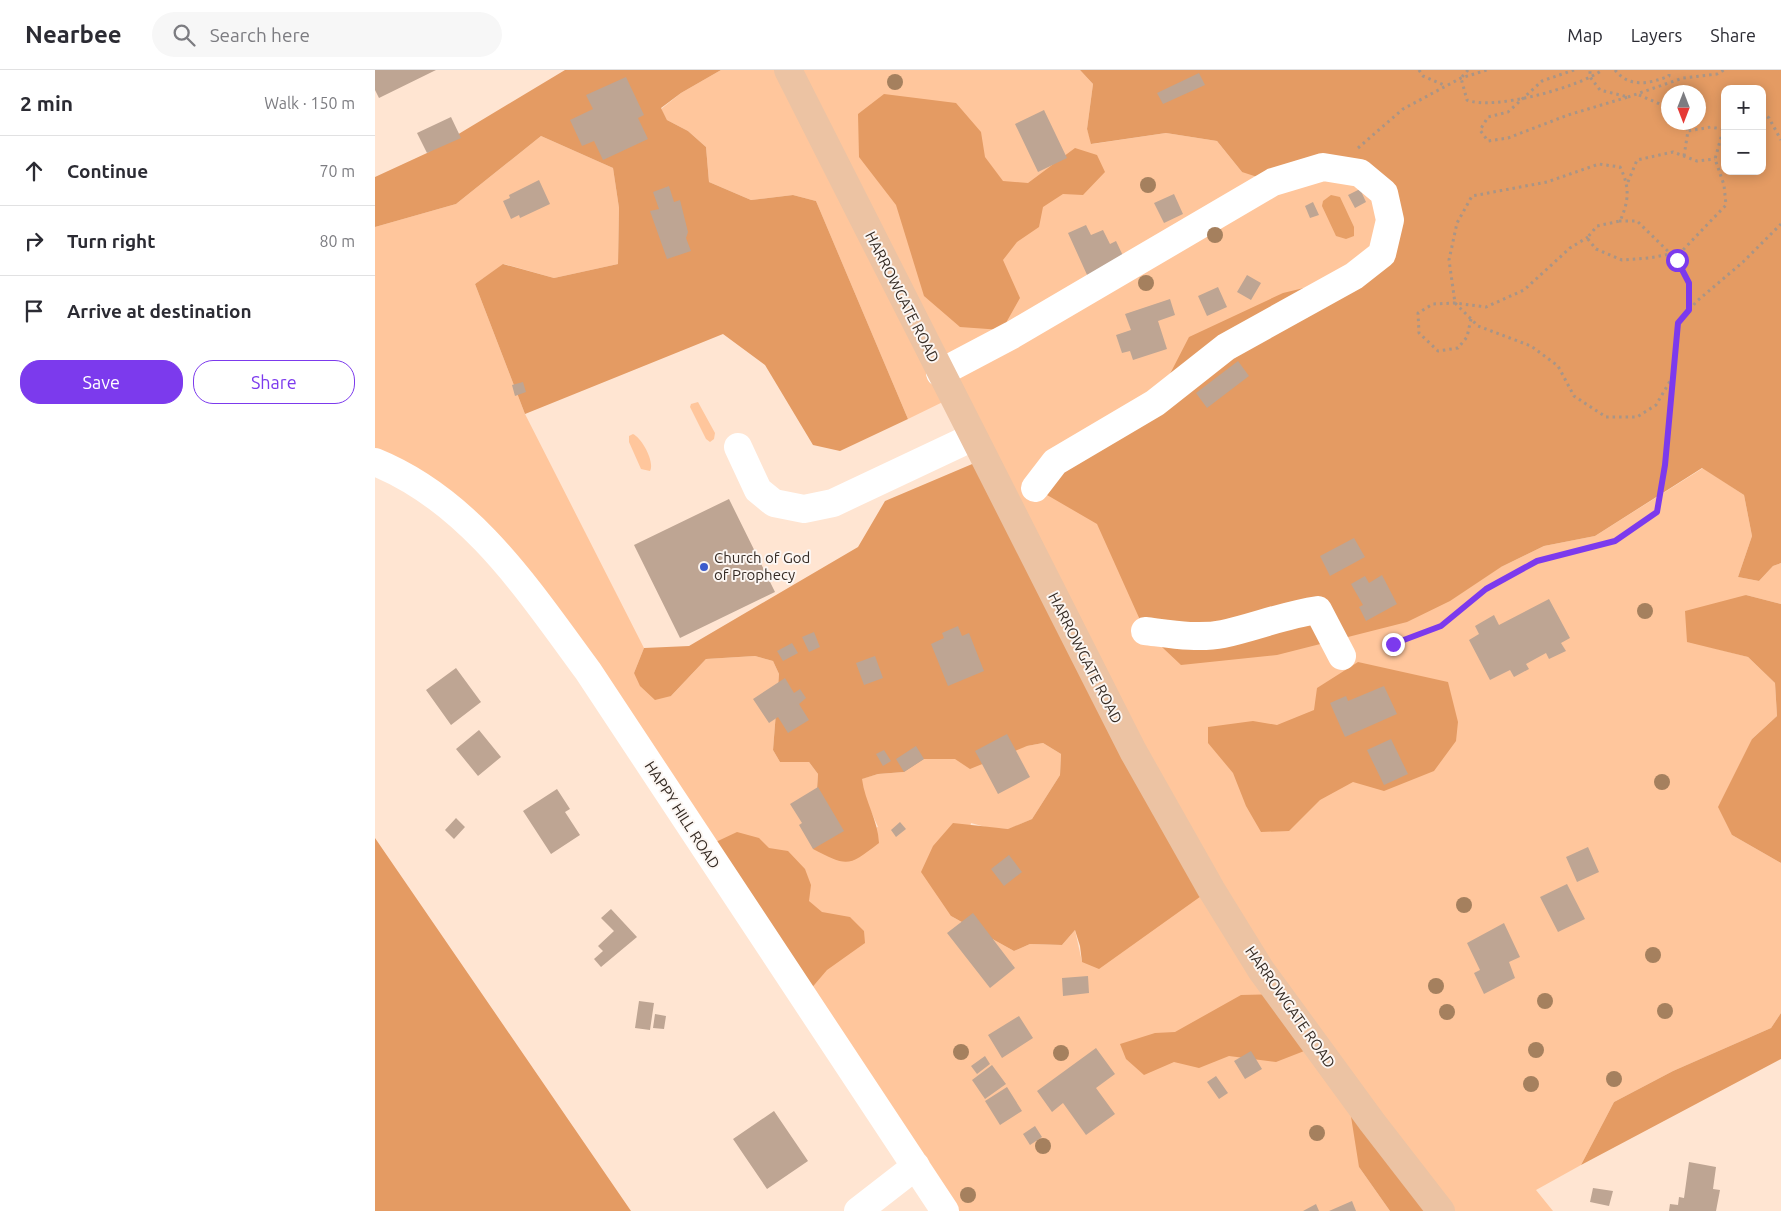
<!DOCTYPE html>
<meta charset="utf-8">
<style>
:root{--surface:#fff;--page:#f7f7f7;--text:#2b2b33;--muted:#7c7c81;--line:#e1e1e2;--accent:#7c3aed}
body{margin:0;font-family:Ubuntu,sans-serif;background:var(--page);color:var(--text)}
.controls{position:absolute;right:15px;top:15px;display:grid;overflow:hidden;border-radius:10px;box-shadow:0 2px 12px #0003}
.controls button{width:45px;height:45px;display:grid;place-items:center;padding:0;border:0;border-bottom:1px solid var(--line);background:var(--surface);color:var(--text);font:25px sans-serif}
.compass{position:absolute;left:1286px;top:15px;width:45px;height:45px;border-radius:50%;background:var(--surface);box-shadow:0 2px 12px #0003;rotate:180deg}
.stop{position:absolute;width:15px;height:15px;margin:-11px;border:4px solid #7c3aed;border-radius:50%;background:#fff}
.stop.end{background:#7c3aed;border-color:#fff;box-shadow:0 1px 5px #0008}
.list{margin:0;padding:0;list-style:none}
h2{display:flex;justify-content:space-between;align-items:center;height:65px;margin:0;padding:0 20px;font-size:21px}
h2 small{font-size:16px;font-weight:400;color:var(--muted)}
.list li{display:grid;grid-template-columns:32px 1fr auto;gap:15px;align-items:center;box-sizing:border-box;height:70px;padding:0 20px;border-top:1px solid var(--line)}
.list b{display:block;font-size:19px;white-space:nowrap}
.list em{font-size:16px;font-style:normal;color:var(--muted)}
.actions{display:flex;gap:10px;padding:15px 20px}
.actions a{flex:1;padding:11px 0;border:1px solid var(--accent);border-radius:20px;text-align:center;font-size:18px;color:var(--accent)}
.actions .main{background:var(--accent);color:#fff}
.icon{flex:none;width:28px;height:28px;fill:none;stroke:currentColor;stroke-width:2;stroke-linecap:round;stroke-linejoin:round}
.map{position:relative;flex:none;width:1406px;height:1141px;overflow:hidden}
header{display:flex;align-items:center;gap:30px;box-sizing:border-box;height:70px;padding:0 25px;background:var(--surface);border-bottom:1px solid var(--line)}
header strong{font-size:24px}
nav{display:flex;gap:28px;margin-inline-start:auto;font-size:18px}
.search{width:350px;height:45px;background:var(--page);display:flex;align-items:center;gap:12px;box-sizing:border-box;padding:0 18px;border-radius:28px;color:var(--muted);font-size:19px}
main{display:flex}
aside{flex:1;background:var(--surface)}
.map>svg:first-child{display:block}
</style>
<header>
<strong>Nearbee</strong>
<div class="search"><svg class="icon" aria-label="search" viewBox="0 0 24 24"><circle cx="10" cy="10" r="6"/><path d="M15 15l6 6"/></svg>Search here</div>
<nav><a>Map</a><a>Layers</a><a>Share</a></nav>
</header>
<main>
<aside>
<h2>2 min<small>Walk · 150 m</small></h2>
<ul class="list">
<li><svg class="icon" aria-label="ahead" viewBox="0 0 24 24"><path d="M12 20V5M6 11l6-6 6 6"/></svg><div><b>Continue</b></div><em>70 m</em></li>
<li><svg class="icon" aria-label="right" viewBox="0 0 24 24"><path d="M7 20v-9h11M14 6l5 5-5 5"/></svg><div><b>Turn right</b></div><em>80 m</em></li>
<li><svg class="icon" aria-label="arrive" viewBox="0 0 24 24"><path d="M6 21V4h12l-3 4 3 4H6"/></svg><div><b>Arrive at destination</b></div></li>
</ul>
<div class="actions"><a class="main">Save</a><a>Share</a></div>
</aside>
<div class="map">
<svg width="1406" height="1141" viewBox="0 0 1406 1141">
<rect width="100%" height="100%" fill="#ffe5d2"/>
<path fill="#ffc69c" d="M346,0H705L718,14L712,59L717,74L791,63L842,71L867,102L948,97L1009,123L1126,497L1169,476L1220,466L1328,398L1369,425L1377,466L1363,507L1384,511L1398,496L1406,493V534L1371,525L1312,571L1373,587L1400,613L1402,646L1377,669L1357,765L1406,793V943L1396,958L1298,1001L1239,1032L1206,1095L1161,1120L1178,1141H1066L984,1097L1015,1141H566L111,470L0,392V157L81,134L166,66L238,98L244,138L243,194L179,208L129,194L100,214L150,344L269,578L259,603L296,626L331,589L380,586L398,591L404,604L398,680L405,692H434L443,704L438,779L503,757L490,728L486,709L503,704L529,702L549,689H580L668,673L686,684L685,705L657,749L634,759L614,758L596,753L576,846L639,881L655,874L687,875L700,860L707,892L836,819L578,327L533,349L441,131L418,125L376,130L334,112L331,77L313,61L292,50L286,39L306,23Z
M323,332L340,363L339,369L335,372L331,369L315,337L316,334Z
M258,364C267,368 280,392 275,401L266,399L254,372V366Z"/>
<path fill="#e49b63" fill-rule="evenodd" d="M190,0H346L306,23L286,38L292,50L313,61L331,77L334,112L376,130L418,125L441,131L533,349L465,381L438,375L390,295L348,264L150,344L100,214L128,194L179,208L243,194L244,138L238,98L166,66L81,134L0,157V107L52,83Z
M705,0H1406V493L1398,496L1384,511L1363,507L1377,466L1369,425L1327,398L1220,466L1169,476L1126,497L1075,531L1032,552L902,585L806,595L770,561L722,454L660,418L780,333L814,267L908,223L979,206L1015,150L985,103L898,112L867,102L842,71L791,63L716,74L712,59L718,14ZM1350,19H1387V101H1350ZM1294,22H1324V52H1294Z
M509,24L581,33L606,62L610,87L628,111L653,113L700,78L722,85L730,102L708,125L688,124L668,137L664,157L642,172L628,190L645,228L627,260L585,257L549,226L521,135L484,87L483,44Z
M609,389L836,819L724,899L707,892L705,876L700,860L687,875L655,874L639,881L576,846L546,802L558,776L578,753L633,759L657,749L685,705L686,684L668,673L652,676L595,699L580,689H549L529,702L503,704L487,709C490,732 503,750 504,773C473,797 473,797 438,779L443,704L434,692H405L398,680L404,604L398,591L380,586L331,589L296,626L280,630L265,616L259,603L269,578L314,576L483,477L510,431Z
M1371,525L1406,534V793L1357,765L1343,737L1377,669L1402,646L1400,613L1373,587L1312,572L1310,541Z
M983,592L1073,612L1083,652L1081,671L1059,701L1009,721L978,712L945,730L914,761L886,762L871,736L858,703L833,673V657L878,651L902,655L939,640L942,618Z
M362,762L384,768L394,778L413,781L430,799L436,815L434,831L447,842L475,847L489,861L490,873L452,900L428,928L328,778Z
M0,768L256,1141H0Z
M904,924L942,976L901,992L854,986L824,998L799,992L769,1005L751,989L745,974L780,963L800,962L866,925Z
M1406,943V989L1206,1095L1239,1032L1298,1001L1396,958Z
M971,1015L1066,1141H1015L984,1097Z"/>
<path fill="#e79f66" d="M956,125L965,127L979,157V166L971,169L961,166L947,136L948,131Z"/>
<path fill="#bea593" d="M0,0H61L4,28L0,20Z
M824,3L830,15L788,34L782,23Z
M251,7L269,45L263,48L273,69L228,90L219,71L207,76L195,50L218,39L211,25Z
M669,40L692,88L663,102L640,54Z
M76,47L86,68L52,83L42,63Z
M164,110L175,134L145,148L144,145L136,149L128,131L135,128L134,125Z
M294,116L299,132L305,130L313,162L311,168L316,181L292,189L275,141L284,139L278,122Z
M985,119L991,132L980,138L973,125Z
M799,124L808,144L789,153L779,133Z
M938,132L944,145L935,148L930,136Z
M711,155L716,165L728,160L735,174L741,171L750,190L713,207L693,163Z
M872,205L886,213L876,230L862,222Z
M843,217L852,237L832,246L823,226Z
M795,229L800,245L783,251L792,279L758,290L755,281L747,283L741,265L756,260L750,244Z
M863,291L874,306L832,338L821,323Z
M148,312L151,322L140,326L137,315Z
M354,429L400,522L305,568L259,475Z
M979,468L990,487L955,506L945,486Z
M1007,505L1022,534L991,551L984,537L988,535L976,514L990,506L994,513Z
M1174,529L1195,568L1186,573L1191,581L1174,589L1171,583L1151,594L1154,599L1139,607L1135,600L1115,610L1094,570L1104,564L1100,556L1119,545L1124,555Z
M583,556L587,566L594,563L609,601L573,616L556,574L569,568L567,563Z
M439,562L445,577L434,582L427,567Z
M417,573L423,583L408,591L402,581Z
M500,586L508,608L489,615L481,593Z
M81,598L106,632L76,655L51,620Z
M410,608L419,623L425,619L431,628L424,634L434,650L413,663L403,647L394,653L378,629Z
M1009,616L1022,644L970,667L955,633L971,626L973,631Z
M104,660L126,687L103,706L81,679Z
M632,664L655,707L623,724L600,681Z
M1016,669L1033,704L1009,715L992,680Z
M541,676L549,689L529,702L521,689Z
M509,680L516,691L508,696L501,684Z
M443,717L469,761L438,779L424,755L427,753L415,734Z
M182,719L195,739L190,742L205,765L176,784L148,741Z
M81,748L90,757L79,769L70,760Z
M525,752L531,759L521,767L516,760Z
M1213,777L1224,802L1202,812L1191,787Z
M634,785L647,802L629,816L616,799Z
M1192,814L1210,849L1183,862L1165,827Z
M236,839L262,867L226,897L219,889L228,881L223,876L239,861L226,848Z
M598,843L640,898L615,918L572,863Z
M1129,853L1145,887L1134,892L1140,908L1109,924L1099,903L1105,900L1092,873Z
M713,906L714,923L688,926L687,908Z
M264,931L279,933L275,960L260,958Z
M280,944L291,946L289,959L278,958Z
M644,946L658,968L627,988L613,965Z
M721,978L740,1004L721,1018L740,1044L711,1065L688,1033L677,1042L662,1021Z
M876,981L887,999L870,1009L859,991Z
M610,986L615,994L602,1004L596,996Z
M617,995L631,1014L610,1029L597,1010Z
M841,1006L853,1023L844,1029L832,1012Z
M632,1017L647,1041L625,1055L610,1031Z
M399,1041L433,1091L392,1119L358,1069Z
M660,1056L667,1067L655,1075L648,1064Z
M1314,1092L1341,1097L1338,1119L1345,1120L1341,1141H1294L1295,1134L1303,1135L1304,1127L1309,1128Z
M1218,1118L1238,1121L1234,1136L1215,1132Z
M977,1131L981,1141H954Z
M941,1134L944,1141H928Z"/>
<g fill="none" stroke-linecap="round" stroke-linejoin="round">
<path stroke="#a89587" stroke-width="3" stroke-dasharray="2.5 4" stroke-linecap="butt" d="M1044,0L1048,6L1071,16
M1093,0L1086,8L1092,30C1118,41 1205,17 1227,0
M1199,0L1167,11L1133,42L1113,47L1105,60L1113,71L1133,68L1193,45L1253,27L1225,20L1215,7V0
M1240,0C1254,18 1274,14 1294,6V0
M1264,25L1294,38
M1253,27L1308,8L1342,4L1349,0
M1387,43L1394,48L1406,70
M1309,52L1313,61
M983,78L1028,39L1086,8L1112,0
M1309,86L1313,61L1336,57L1346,59
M1253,112L1262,90L1298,82L1322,91L1340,89
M1244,151H1262L1302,190L1314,213V240
M1096,249L1092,267L1083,278L1063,281L1044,263L1043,243L1058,234L1080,233L1111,237L1149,220L1195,178L1213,167
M1298,306L1281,335L1262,347H1231L1199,326L1183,296L1156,276L1103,256L1080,233L1074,190L1082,153L1097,126L1172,112L1224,94L1245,97C1255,117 1254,131 1245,151L1222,156L1212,168L1221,179L1247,190L1274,188L1306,182L1351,135L1349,115L1340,89L1350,53
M1018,574L1066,556L1111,519L1162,491L1240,471L1282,442L1290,395L1303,253L1322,231L1368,192L1406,154"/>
<path stroke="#fff" stroke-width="28" d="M565,303L637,265L898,112L948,97L985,103L1009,123L1015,150L1007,184L979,206L851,277L780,333L680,392L660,418
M363,377L383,420L399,433L429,439L458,433L598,367
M0,392C96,431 154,521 213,601L570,1141
M770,561C795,564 823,569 848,564C880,557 909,545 943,540L967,586
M483,1141L541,1096"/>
<path stroke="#ecc3a3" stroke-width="28" d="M413,0L758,681L836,819L886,900L997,1052L1066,1141"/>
</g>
<g fill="#a5805e">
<circle cx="520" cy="12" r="8"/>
<circle cx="773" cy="115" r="8"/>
<circle cx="840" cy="165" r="8"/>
<circle cx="771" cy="213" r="8"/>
<circle cx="1270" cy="541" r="8"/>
<circle cx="1287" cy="712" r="8"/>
<circle cx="1089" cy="835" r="8"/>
<circle cx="1278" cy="885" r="8"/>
<circle cx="1061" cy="916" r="8"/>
<circle cx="1170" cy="931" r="8"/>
<circle cx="1290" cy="941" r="8"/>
<circle cx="1072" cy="942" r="8"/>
<circle cx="1161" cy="980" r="8"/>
<circle cx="586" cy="982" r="8"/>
<circle cx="686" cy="983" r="8"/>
<circle cx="1239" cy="1009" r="8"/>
<circle cx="1156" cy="1014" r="8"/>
<circle cx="942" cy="1063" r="8"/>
<circle cx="668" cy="1076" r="8"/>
<circle cx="593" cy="1125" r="8"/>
</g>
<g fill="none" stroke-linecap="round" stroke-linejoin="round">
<path stroke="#7c3aed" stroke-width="6" d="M1018,574L1066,556L1111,519L1162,491L1240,471L1282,442L1290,395L1303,253L1314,240V213L1302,190"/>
</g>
<circle fill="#3b5bcc" stroke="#fcf6f2" stroke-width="2" cx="329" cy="497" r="5"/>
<g text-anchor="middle" stroke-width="4" stroke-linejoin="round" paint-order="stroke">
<g font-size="15" fill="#352b24" stroke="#fcf6f2">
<text transform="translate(527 227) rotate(63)" y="5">HARROWGATE ROAD</text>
<text transform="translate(710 588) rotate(63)" y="5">HARROWGATE ROAD</text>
<text transform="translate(307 745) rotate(57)" y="5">HAPPY HILL ROAD</text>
<text transform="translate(915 937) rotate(55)" y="5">HARROWGATE ROAD</text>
</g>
<g font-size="15" fill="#352b24" stroke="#fcf6f2" text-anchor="start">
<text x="339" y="493">Church of God<tspan x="339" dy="17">of Prophecy</tspan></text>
</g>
</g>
</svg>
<div class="controls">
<button>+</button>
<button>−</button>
</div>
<svg class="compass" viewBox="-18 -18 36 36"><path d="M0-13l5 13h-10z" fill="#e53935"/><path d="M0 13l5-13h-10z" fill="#7c7c81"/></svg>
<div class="stop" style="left:1302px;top:190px"></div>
<div class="stop end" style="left:1018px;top:574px"></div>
</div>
</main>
